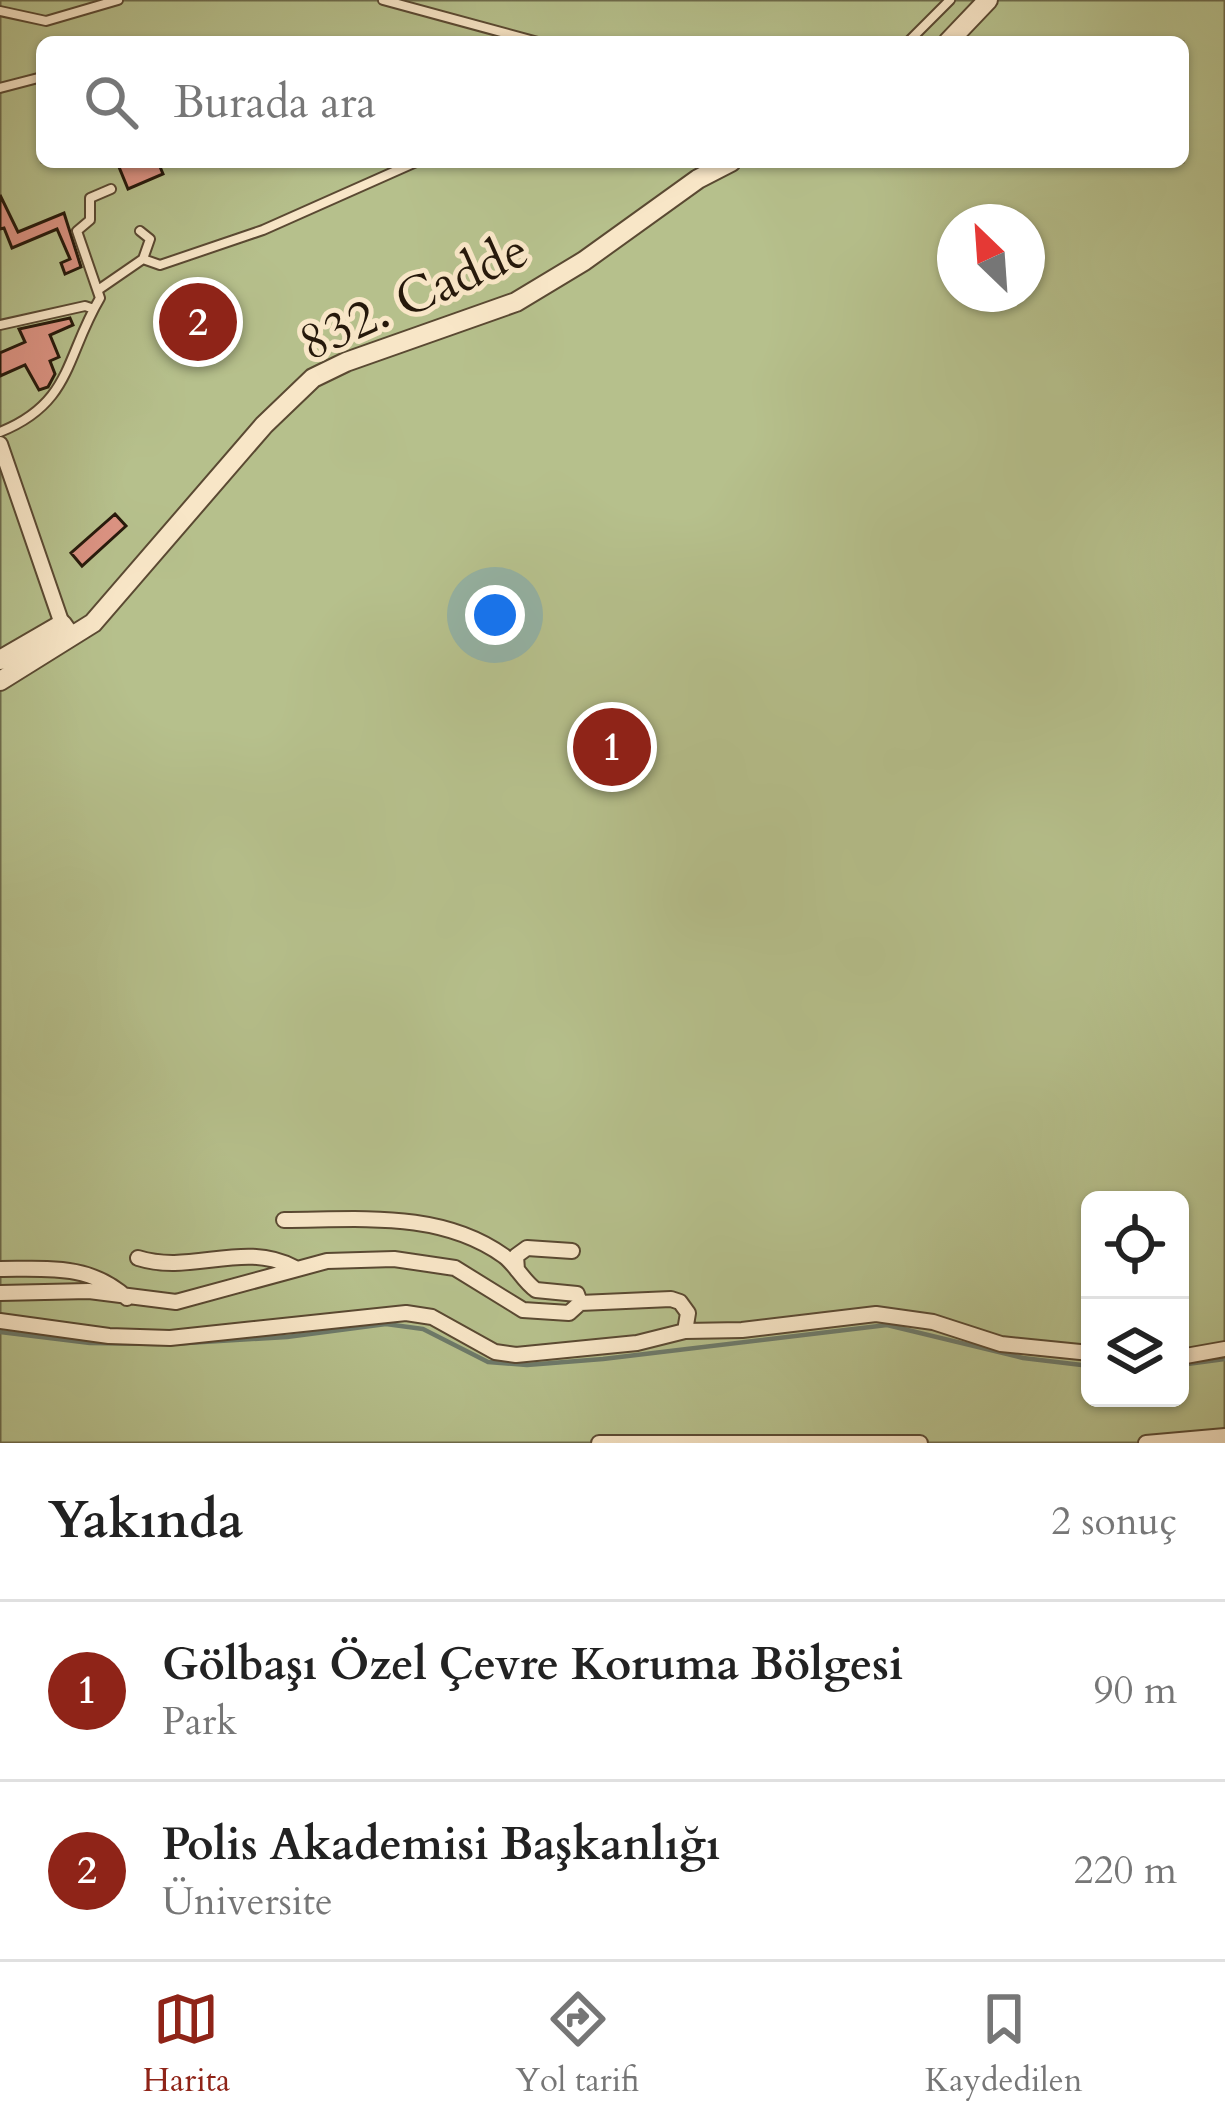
<!DOCTYPE html>
<html lang="tr">
<meta charset="utf-8">
<style>
:root{--surface:#fff;--page:#f6f6f6;--text:#222;--muted:#767676;--line:#e0e0e0;--accent:#8f2418}
body{margin:0;font-family:Cardo,serif;background:var(--page);color:var(--text)}
.controls{position:absolute;right:36px;bottom:36px;display:grid;overflow:hidden;border-radius:18px;box-shadow:0 3px 9px #0004}
.controls button{width:108px;height:108px;display:grid;place-items:center;padding:0;border:0;border-bottom:3px solid var(--line);background:var(--surface);color:var(--text);font:60px sans-serif}
.compass{position:absolute;left:937px;top:204px;width:108px;height:108px;border-radius:50%;background:var(--surface);box-shadow:0 3px 9px #0004;rotate:335deg}
.you{position:absolute;left:495px;top:615px;width:42px;height:42px;margin:-30px;border:9px solid #fff;border-radius:50%;background:#1a73e8;box-shadow:0 0 0 18px #1a73e833}
.badge{display:grid;place-items:center;width:78px;height:78px;border-radius:50%;background:var(--accent);color:#fff;font-size:39px;font-weight:700}
.pin{position:absolute;translate:-50% -50%;border:6px solid #fff;box-shadow:0 3px 12px #0006}
.list{margin:0;padding:0;list-style:none}
h2{display:flex;justify-content:space-between;align-items:center;height:156px;margin:0;padding:0 48px;font-size:51px}
h2 small{font-size:39px;font-weight:400;color:var(--muted)}
.list li{display:grid;grid-template-columns:78px 1fr auto;gap:36px;align-items:center;box-sizing:border-box;height:180px;padding:0 48px;border-top:3px solid var(--line)}
.list b{display:block;font-size:45px;white-space:nowrap}
.list p{margin:0;font-size:39px;white-space:nowrap;color:var(--muted)}
.list em{font-size:39px;font-style:normal;color:var(--muted)}
.icon{flex:none;width:66px;height:66px;fill:none;stroke:currentColor;stroke-width:2;stroke-linecap:round;stroke-linejoin:round}
.map{position:relative;flex:none;width:1225px;height:1443px;overflow:hidden}
.search{position:absolute;background:var(--surface);box-shadow:0 3px 9px #0004;left:36px;right:36px;top:36px;height:132px;display:flex;align-items:center;gap:30px;box-sizing:border-box;padding:0 42px;border-radius:18px;color:var(--muted);font-size:45px}
.sheet{height:516px;background:var(--surface)}
nav{display:flex;justify-content:space-around;align-items:center;box-sizing:border-box;height:168px;border-top:3px solid var(--line);background:var(--surface);font-size:33px;color:var(--muted)}
nav a{display:grid;justify-items:center;gap:6px}
nav .on{color:var(--accent)}
.map>svg:first-child{display:block}
</style>
<div class="map">
<svg width="1225" height="1443" viewBox="0 0 1225 1443">
<rect width="100%" height="100%" fill="#f4d9a9"/>
<filter id="stains"><feTurbulence type="fractalNoise" baseFrequency=".00167" numOctaves="4"/><feColorMatrix values="0 0 0 0 .2 0 0 0 0 .09 0 0 0 0 .02 0 0 0 .5 -.17"/></filter>
<radialGradient id="worn" r=".72"><stop offset=".6" stop-color="#630" stop-opacity="0"/><stop offset="1" stop-color="#630" stop-opacity=".3"/></radialGradient>
<path fill="#b6c08c" stroke="#6e6c4c" stroke-width="3" fill-rule="evenodd" d="M0,0H1225V1443H0ZM42,42H1183V162H42ZM955,222H1027V294H955ZM1090,1200H1180V1398H1090Z"/>
<g fill="none" stroke-linecap="round" stroke-linejoin="round">
<path stroke="#6d7a6a" stroke-width="4.5" d="M0,1332L90,1343L159,1344
M171,1344L287,1337L386,1324L423,1329L488,1362L527,1365L603,1359L887,1325L1023,1358L1090,1366
M1180,1365L1225,1359"/>
</g>
<path fill="#dc9383" stroke="#26190b" stroke-width="3" d="M131,162H158L163,174L128,189L119,167Z
M0,195L18,232L64,213L81,267L65,274L61,263L70,259L57,229L12,248L4,228L0,229Z
M70,318L73,325L50,335L59,357L50,361L55,374L48,387L39,390L25,365L0,376V353L25,342L19,329Z
M115,514L126,526L82,566L71,553Z"/>
<g fill="none" stroke-linecap="round" stroke-linejoin="round">
<defs>
<path id="service" d="M383,0L538,42
M0,11L46,21L118,0
M908,42L950,0
M0,88L42,77
M140,231L150,239L143,259
M98,290L143,259L160,265L263,230L416,162
M0,325L85,306L94,309
M0,432C72,403 65,357 100,298L77,231L90,220V198L111,189"/>
<path id="minor" d="M0,444L62,624
M138,1258C192,1275 244,1240 295,1268
M0,1269C49,1269 90,1264 127,1298
M517,1270L516,1256L527,1248L572,1251
M0,1293L89,1291L176,1302L327,1261L394,1259L455,1268L523,1310L569,1313L580,1303L577,1294L536,1290C523,1281 517,1266 504,1256C440,1210 358,1220 284,1220
M580,1303L671,1299L680,1302L688,1313L685,1331
M0,1321L109,1336L170,1338L406,1313L432,1317L495,1352L516,1355L637,1343L685,1331L742,1330L876,1314L933,1322L1001,1344L1090,1353
M1180,1357L1225,1349
M599,1443H920
M1146,1443L1225,1436"/>
<path id="tertiary" d="M948,42L988,0
M0,660L62,624L67,631
M0,681L93,623L264,425L313,378L346,362L516,302L584,261L698,179L731,162"/>
</defs>
<use href="#service" stroke="#5a4932" stroke-width="12"/>
<use href="#minor" stroke="#5a4932" stroke-width="18"/>
<use href="#tertiary" stroke="#5a4932" stroke-width="22"/>
<use href="#service" stroke="#f8e6c7" stroke-width="8"/>
<use href="#minor" stroke="#f8e6c7" stroke-width="14"/>
<use href="#tertiary" stroke="#f8e6c7" stroke-width="18"/>
</g>
<g text-anchor="middle" stroke-width="10" stroke-linejoin="round" paint-order="stroke">
<g font-size="51" fill="#26190b" stroke="#f8e6c7">
<text transform="translate(413 295) rotate(-24)" y="18">832. Cadde</text>
</g>
</g>
<rect width="100%" height="100%" filter="url(#stains)"/>
<rect width="100%" height="100%" fill="url(#worn)"/>
</svg>
<div class="controls">
<button><svg class="icon" aria-label="locate" viewBox="0 0 24 24"><circle cx="12" cy="12" r="6"/><path d="M12 2v4M12 18v4M2 12h4M18 12h4"/></svg></button>
<button><svg class="icon" aria-label="layers" viewBox="0 0 24 24"><path d="M12 4l9 5-9 5-9-5zM3 14l9 5 9-5"/></svg></button>
</div>
<svg class="compass" viewBox="-18 -18 36 36"><path d="M0-13l5 13h-10z" fill="#e53935"/><path d="M0 13l5-13h-10z" fill="#767676"/></svg>
<div class="you"></div>
<div class="pin badge" style="left:612px;top:747px">1</div>
<div class="pin badge" style="left:198px;top:322px">2</div>
<div class="search"><svg class="icon" aria-label="search" viewBox="0 0 24 24"><circle cx="10" cy="10" r="6"/><path d="M15 15l6 6"/></svg>Burada ara</div>
</div>
<section class="sheet">
<h2>Yakında<small>2 sonuç</small></h2>
<ul class="list">
<li><span class="badge">1</span><div><b>Gölbaşı Özel Çevre Koruma Bölgesi</b><p>Park</p></div><em>90 m</em></li>
<li><span class="badge">2</span><div><b>Polis Akademisi Başkanlığı</b><p>Üniversite</p></div><em>220 m</em></li>
</ul>
</section>
<nav>
<a class="on"><svg class="icon" aria-label="map" viewBox="0 0 24 24"><path d="M3 6l6-2 6 2 6-2v14l-6 2-6-2-6 2zM9 4v14M15 6v14"/></svg>Harita</a>
<a><svg class="icon" aria-label="directions" viewBox="0 0 24 24"><path d="M12 3l9 9-9 9-9-9zM9 14v-3h6M13 9l2 2-2 2"/></svg>Yol tarifi</a>
<a><svg class="icon" aria-label="saved" viewBox="0 0 24 24"><path d="M7 4h10v16l-5-4-5 4z"/></svg>Kaydedilen</a>
</nav>
